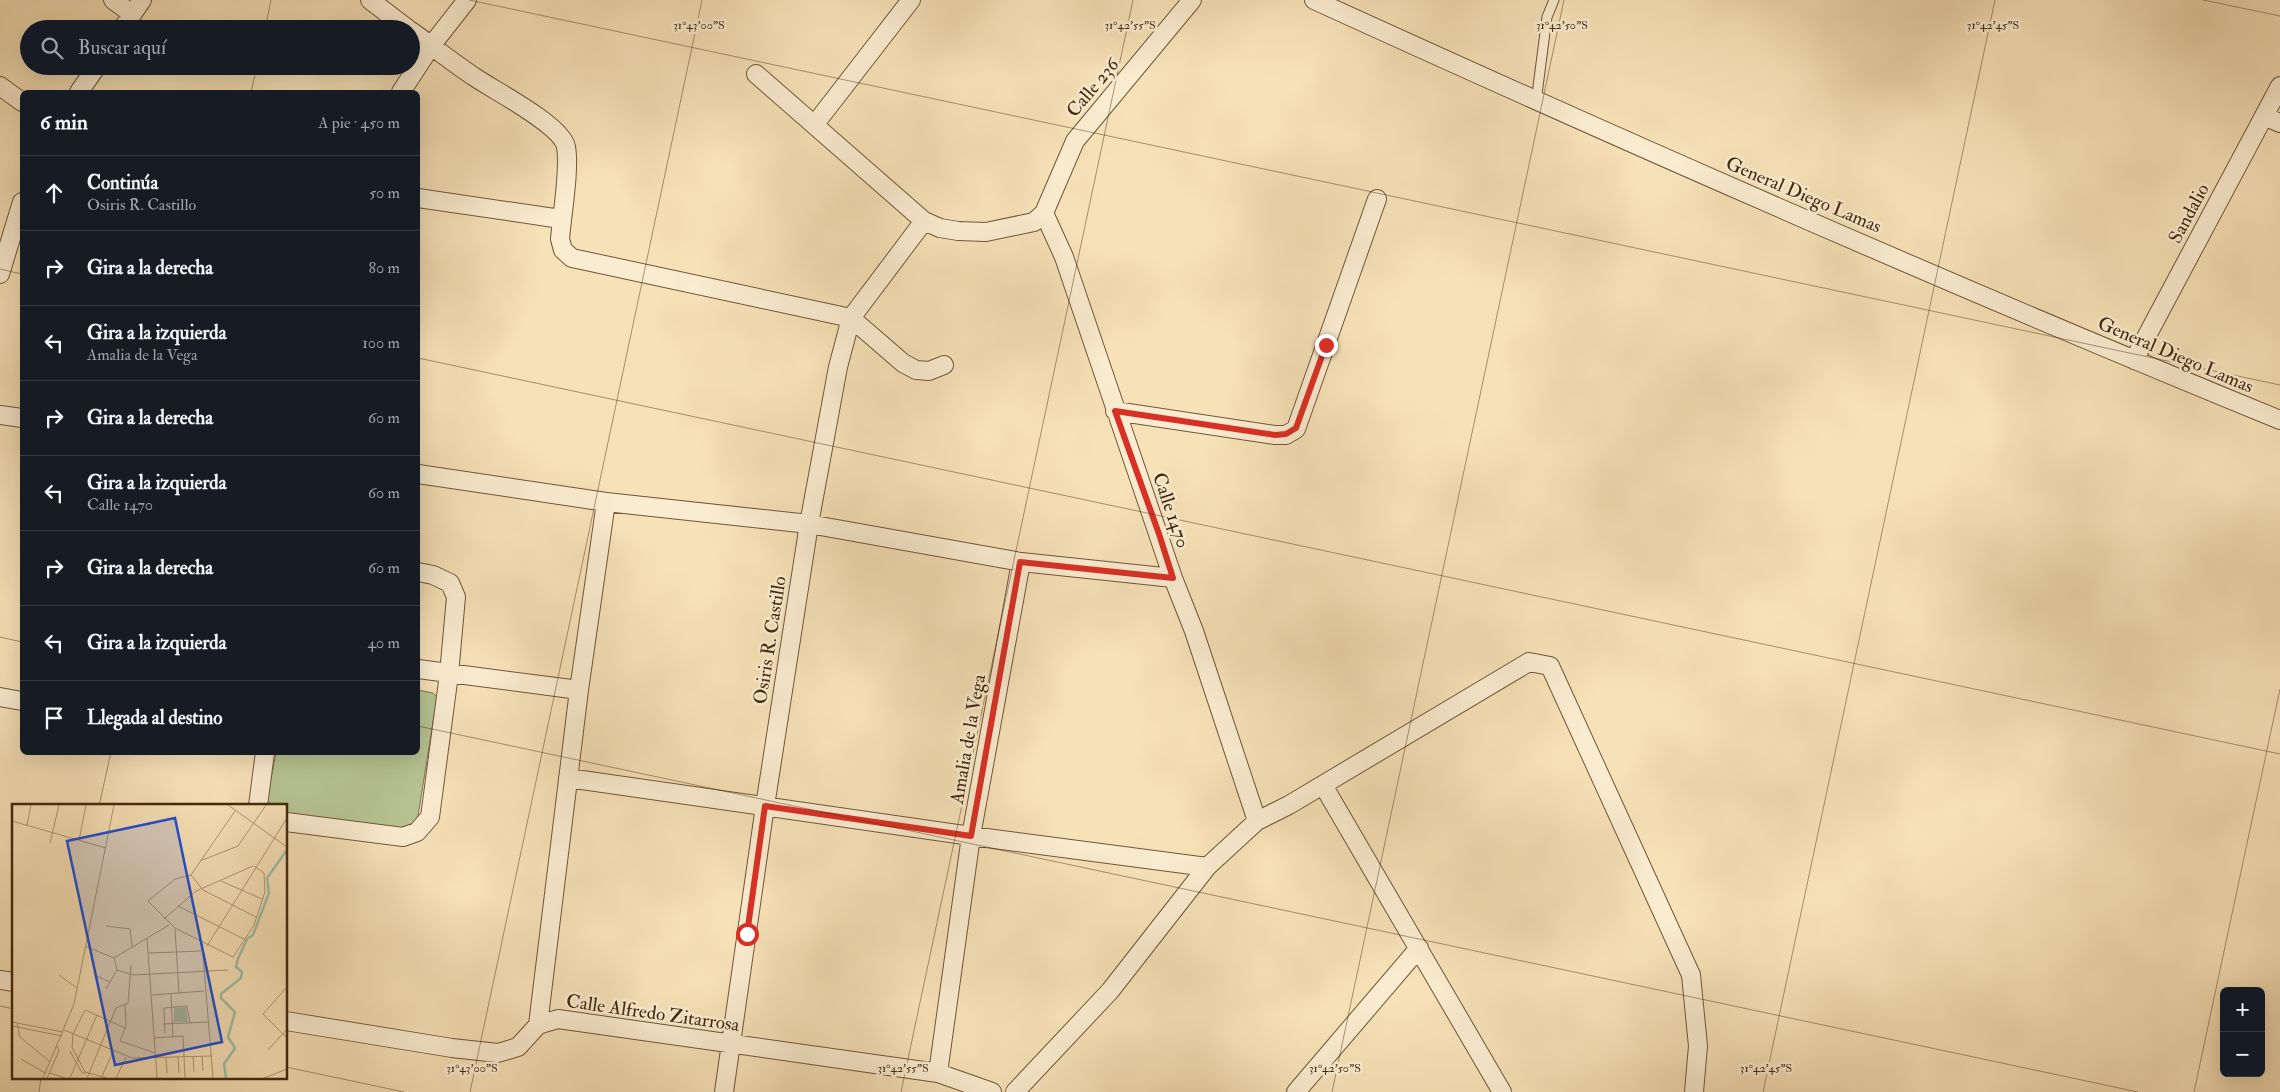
<!DOCTYPE html>
<html lang="es">
<meta charset="utf-8">
<style>
:root{--surface:#171b24;--page:#20242c;--text:#f1f3f6;--muted:#9ea1a6;--line:#363941}
body{margin:0;font-family:"IM FELL Double Pica",serif;background:var(--page);color:var(--text)}
.controls{position:absolute;right:15px;bottom:15px;display:grid;overflow:hidden;border-radius:8px;box-shadow:0 5px 20px #0002}
.controls button{width:45px;height:45px;display:grid;place-items:center;padding:0;border:0;border-bottom:1px solid var(--line);background:var(--surface);color:var(--text);font:25px sans-serif}
.stop{position:absolute;width:15px;height:15px;margin:-11px;border:4px solid #d93025;border-radius:50%;background:#fff}
.stop.end{background:#d93025;border-color:#fff;box-shadow:0 1px 5px #0008}
.list{margin:0;padding:0;list-style:none}
h2{display:flex;justify-content:space-between;align-items:center;height:65px;margin:0;padding:0 20px;font-size:21px}
h2 small{font-size:16px;font-weight:400;color:var(--muted)}
.list li{display:grid;grid-template-columns:32px 1fr auto;gap:15px;align-items:center;box-sizing:border-box;height:75px;padding:0 20px;border-top:1px solid var(--line)}
.list b{display:block;font-size:19px;white-space:nowrap}
.list p{margin:0;font-size:16px;white-space:nowrap;color:var(--muted)}
.list em{font-size:16px;font-style:normal;color:var(--muted)}
.icon{flex:none;width:28px;height:28px;fill:none;stroke:currentColor;stroke-width:2;stroke-linecap:round;stroke-linejoin:round}
.map{position:relative;flex:none;width:2280px;height:1092px;overflow:hidden}
.search{position:absolute;background:var(--surface);box-shadow:0 5px 20px #0002;left:20px;top:20px;width:400px;height:55px;display:flex;align-items:center;gap:12px;box-sizing:border-box;padding:0 18px;border-radius:28px;color:var(--muted);font-size:19px}
.panel{position:absolute;background:var(--surface);box-shadow:0 5px 20px #0002;left:20px;top:90px;width:400px;height:665px;border-radius:8px}
.map>svg:first-child{display:block}
</style>
<div class="map">
<svg width="2280" height="1092" viewBox="0 0 2280 1092">
<rect width="100%" height="100%" fill="#f7e1b7"/>
<filter id="stains"><feTurbulence type="fractalNoise" baseFrequency=".004" numOctaves="4"/><feColorMatrix values="0 0 0 0 .2 0 0 0 0 .09 0 0 0 0 .02 0 0 0 .5 -.17"/></filter>
<radialGradient id="worn" r=".72"><stop offset=".6" stop-color="#630" stop-opacity="0"/><stop offset="1" stop-color="#630" stop-opacity=".3"/></radialGradient>
<path fill="#b7c493" stroke="#7d7650" d="M418,690L433,693L437,697L418,816L414,825L401,831L286,815V806L266,805L276,753L418,752Z"/>
<g fill="none" stroke-linecap="round" stroke-linejoin="round">
<defs>
<path id="service" d="M1536,102L1547,17L1554,0"/>
<path id="minor" d="M113,0L132,14
M370,0L408,29
M1314,0C1634,146 1955,287 2280,420
M122,29L142,0
M411,31C432,46 452,62 473,76C493,90 562,125 566,147C570,169 562,215 560,239L563,250L572,258L851,318L903,363L916,370L929,371L944,365
M756,74L924,221L940,228L958,231L986,232L1034,222L1044,213L1075,141L1192,0
M0,86L22,102
M79,92L97,66
M401,92L431,46L467,0
M2264,116L2280,123
M815,124L911,0
M418,198L561,219
M1044,213L1064,257L1173,578L1194,631L1257,821
M0,274L22,202
M2134,360L2280,86
M1115,411L1275,435H1286L1296,429L1377,199
M0,415L22,418
M418,474L606,502L809,524L1021,562L1173,578
M418,669L579,690
M0,697L22,701
M568,778L971,836L1207,867
M1323,785L1502,1092
M258,806L265,752
M286,822L403,837L417,832L430,817L449,674L456,597L450,583L433,575L418,572
M0,980L14,982
M286,1021L452,1048L498,1053L518,1047L538,1025L558,1019L938,1073L992,1092
M538,1025L579,690L606,502
M938,1073L971,836L1021,562
M724,1092L765,806L809,524L838,367L851,318L924,221
M1015,1092L1110,991L1207,867L1257,821L1289,805L1529,662L1550,666L1691,975L1698,1046L1694,1092
M1296,1092L1419,948"/>
</defs>
<use href="#service" stroke="#705638" stroke-width="11"/>
<use href="#minor" stroke="#705638" stroke-width="20"/>
<use href="#service" stroke="#faecd0" stroke-width="9"/>
<use href="#minor" stroke="#faecd0" stroke-width="18"/>
</g>
<g fill="none" stroke-linecap="round" stroke-linejoin="round">
<path stroke="#d93025" stroke-width="6" d="M747,934L765,806L971,836L1020,562L1173,578L1159,534L1115,411L1275,435L1286,434L1296,428L1326,345"/>
</g>
<path fill="none" stroke="#43280e" stroke-width="1" stroke-opacity="0.45" d="M469,0L2280,385M2203,0L2280,16M265,29L271,0M251,92L257,66M0,269L22,274M418,358L2280,754M0,637L22,642M418,726L2138,1092M99,806L111,752M0,1006L14,1009M286,1067L404,1092M39,1092L41,1078M470,1092L702,0M901,1092L1133,0M1332,1092L1564,0M1763,1092L1995,0M2194,1092L2280,689"/>
<g text-anchor="middle" stroke-width="5" stroke-linejoin="round" paint-order="stroke">
<g font-size="19" fill="#43280e" stroke="#faecd0">
<text transform="translate(1092 87) rotate(-50)" y="7">Calle 236</text>
<text transform="translate(1804 194) rotate(23)" y="7">General Diego Lamas</text>
<text transform="translate(2188 213) rotate(-62)" y="7">Sandalio</text>
<text transform="translate(2176 354) rotate(23)" y="7">General Diego Lamas</text>
<text transform="translate(1172 510) rotate(71)" y="7">Calle 1470</text>
<text transform="translate(769 640) rotate(-81)" y="7">Osiris R. Castillo</text>
<text transform="translate(967 739) rotate(-80)" y="7">Amalia de la Vega</text>
<text transform="translate(653 1012) rotate(8)" y="7">Calle Alfredo Zitarrosa</text>
</g>
</g>
<g transform="translate(12 804)">
<rect width="275" height="275" fill="#f7e1b7"/>
<path d="M174,203L176,218H162V204Z" fill="#b7c493"/>
<path fill="none" stroke="#9ebea9" stroke-width="2.5" d="M214,274L212,260L223,244L216,233L223,208L209,194V190L229,174L230,168L224,163L226,155L235,135L241,131L257,89L255,74L275,46"/>
<path fill="none" stroke="#af9773" stroke-width="1" d="M216,1L275,43M223,7L179,71L191,86L244,113M0,17L94,44M15,21L19,1M67,36L74,1M38,39L47,1M188,57L226,42L254,1M179,71L163,75L136,97L163,124L221,153L242,121L253,88L252,69L242,62M209,77L250,95M166,102L232,135M152,115L184,87L241,62M94,122L118,125L120,143M163,125L167,189M135,134L145,274M190,139L201,274M73,142L102,154M195,142L275,14M137,149L189,147M102,154L157,121M105,166L121,171L216,166M47,171L65,184M82,171L98,178M275,183L251,210L275,234M94,185L105,166L102,154M159,190L161,233M140,191L192,187M113,201L114,222L108,237L143,249M0,218L51,228M5,219L8,233L38,258M151,220L197,218M0,222L50,232M52,226L120,254L200,252M153,229L152,204L175,202L178,219M142,234L171,232L173,274M256,246L275,225M58,247L70,269H74M190,252L191,267M166,253L167,269M181,253L182,268M154,254L155,269M9,255L33,269M38,269L53,274M90,272L101,248M31,274L62,200L102,1M35,274L47,247L45,242M58,274L85,211M75,274L104,204L116,199L119,161M95,274L73,268L60,243L61,230L73,206L113,224M104,274L114,253M252,274L275,265"/>
<path fill="#1d4ed8" fill-opacity="0.15" stroke="#1d4ed8" stroke-width="2.5" d="M163,14L210,238L103,261L55,37Z"/>
<rect width="275" height="275" fill="none" stroke="#43280e" stroke-width="2.5"/>
</g>
<g font-size="12" text-anchor="middle" fill="#43280e" stroke="#faecd0" stroke-width="5" stroke-linejoin="round" paint-order="stroke">
<text x="699" y="29">31°43'00"S</text>
<text x="1130" y="29">31°42'55"S</text>
<text x="1562" y="29">31°42'50"S</text>
<text x="1993" y="29">31°42'45"S</text>
<text x="472" y="1072">31°43'00"S</text>
<text x="903" y="1072">31°42'55"S</text>
<text x="1335" y="1072">31°42'50"S</text>
<text x="1766" y="1072">31°42'45"S</text>
</g>
<rect width="100%" height="100%" filter="url(#stains)"/>
<rect width="100%" height="100%" fill="url(#worn)"/>
</svg>
<div class="controls">
<button>+</button>
<button>−</button>
</div>
<div class="stop" style="left:747px;top:934px"></div>
<div class="stop end" style="left:1326px;top:345px"></div>
<div class="search"><svg class="icon" aria-label="search" viewBox="0 0 24 24"><circle cx="10" cy="10" r="6"/><path d="M15 15l6 6"/></svg>Buscar aquí</div>
<section class="panel">
<h2>6 min<small>A pie · 450 m</small></h2>
<ul class="list">
<li><svg class="icon" aria-label="ahead" viewBox="0 0 24 24"><path d="M12 20V5M6 11l6-6 6 6"/></svg><div><b>Continúa</b><p>Osiris R. Castillo</p></div><em>50 m</em></li>
<li><svg class="icon" aria-label="right" viewBox="0 0 24 24"><path d="M7 20v-9h11M14 6l5 5-5 5"/></svg><div><b>Gira a la derecha</b></div><em>80 m</em></li>
<li><svg class="icon" aria-label="left" viewBox="0 0 24 24"><path d="M17 20v-9H6M10 6l-5 5 5 5"/></svg><div><b>Gira a la izquierda</b><p>Amalia de la Vega</p></div><em>100 m</em></li>
<li><svg class="icon" aria-label="right" viewBox="0 0 24 24"><path d="M7 20v-9h11M14 6l5 5-5 5"/></svg><div><b>Gira a la derecha</b></div><em>60 m</em></li>
<li><svg class="icon" aria-label="left" viewBox="0 0 24 24"><path d="M17 20v-9H6M10 6l-5 5 5 5"/></svg><div><b>Gira a la izquierda</b><p>Calle 1470</p></div><em>60 m</em></li>
<li><svg class="icon" aria-label="right" viewBox="0 0 24 24"><path d="M7 20v-9h11M14 6l5 5-5 5"/></svg><div><b>Gira a la derecha</b></div><em>60 m</em></li>
<li><svg class="icon" aria-label="left" viewBox="0 0 24 24"><path d="M17 20v-9H6M10 6l-5 5 5 5"/></svg><div><b>Gira a la izquierda</b></div><em>40 m</em></li>
<li><svg class="icon" aria-label="arrive" viewBox="0 0 24 24"><path d="M6 21V4h12l-3 4 3 4H6"/></svg><div><b>Llegada al destino</b></div></li>
</ul>
</section>
</div>
